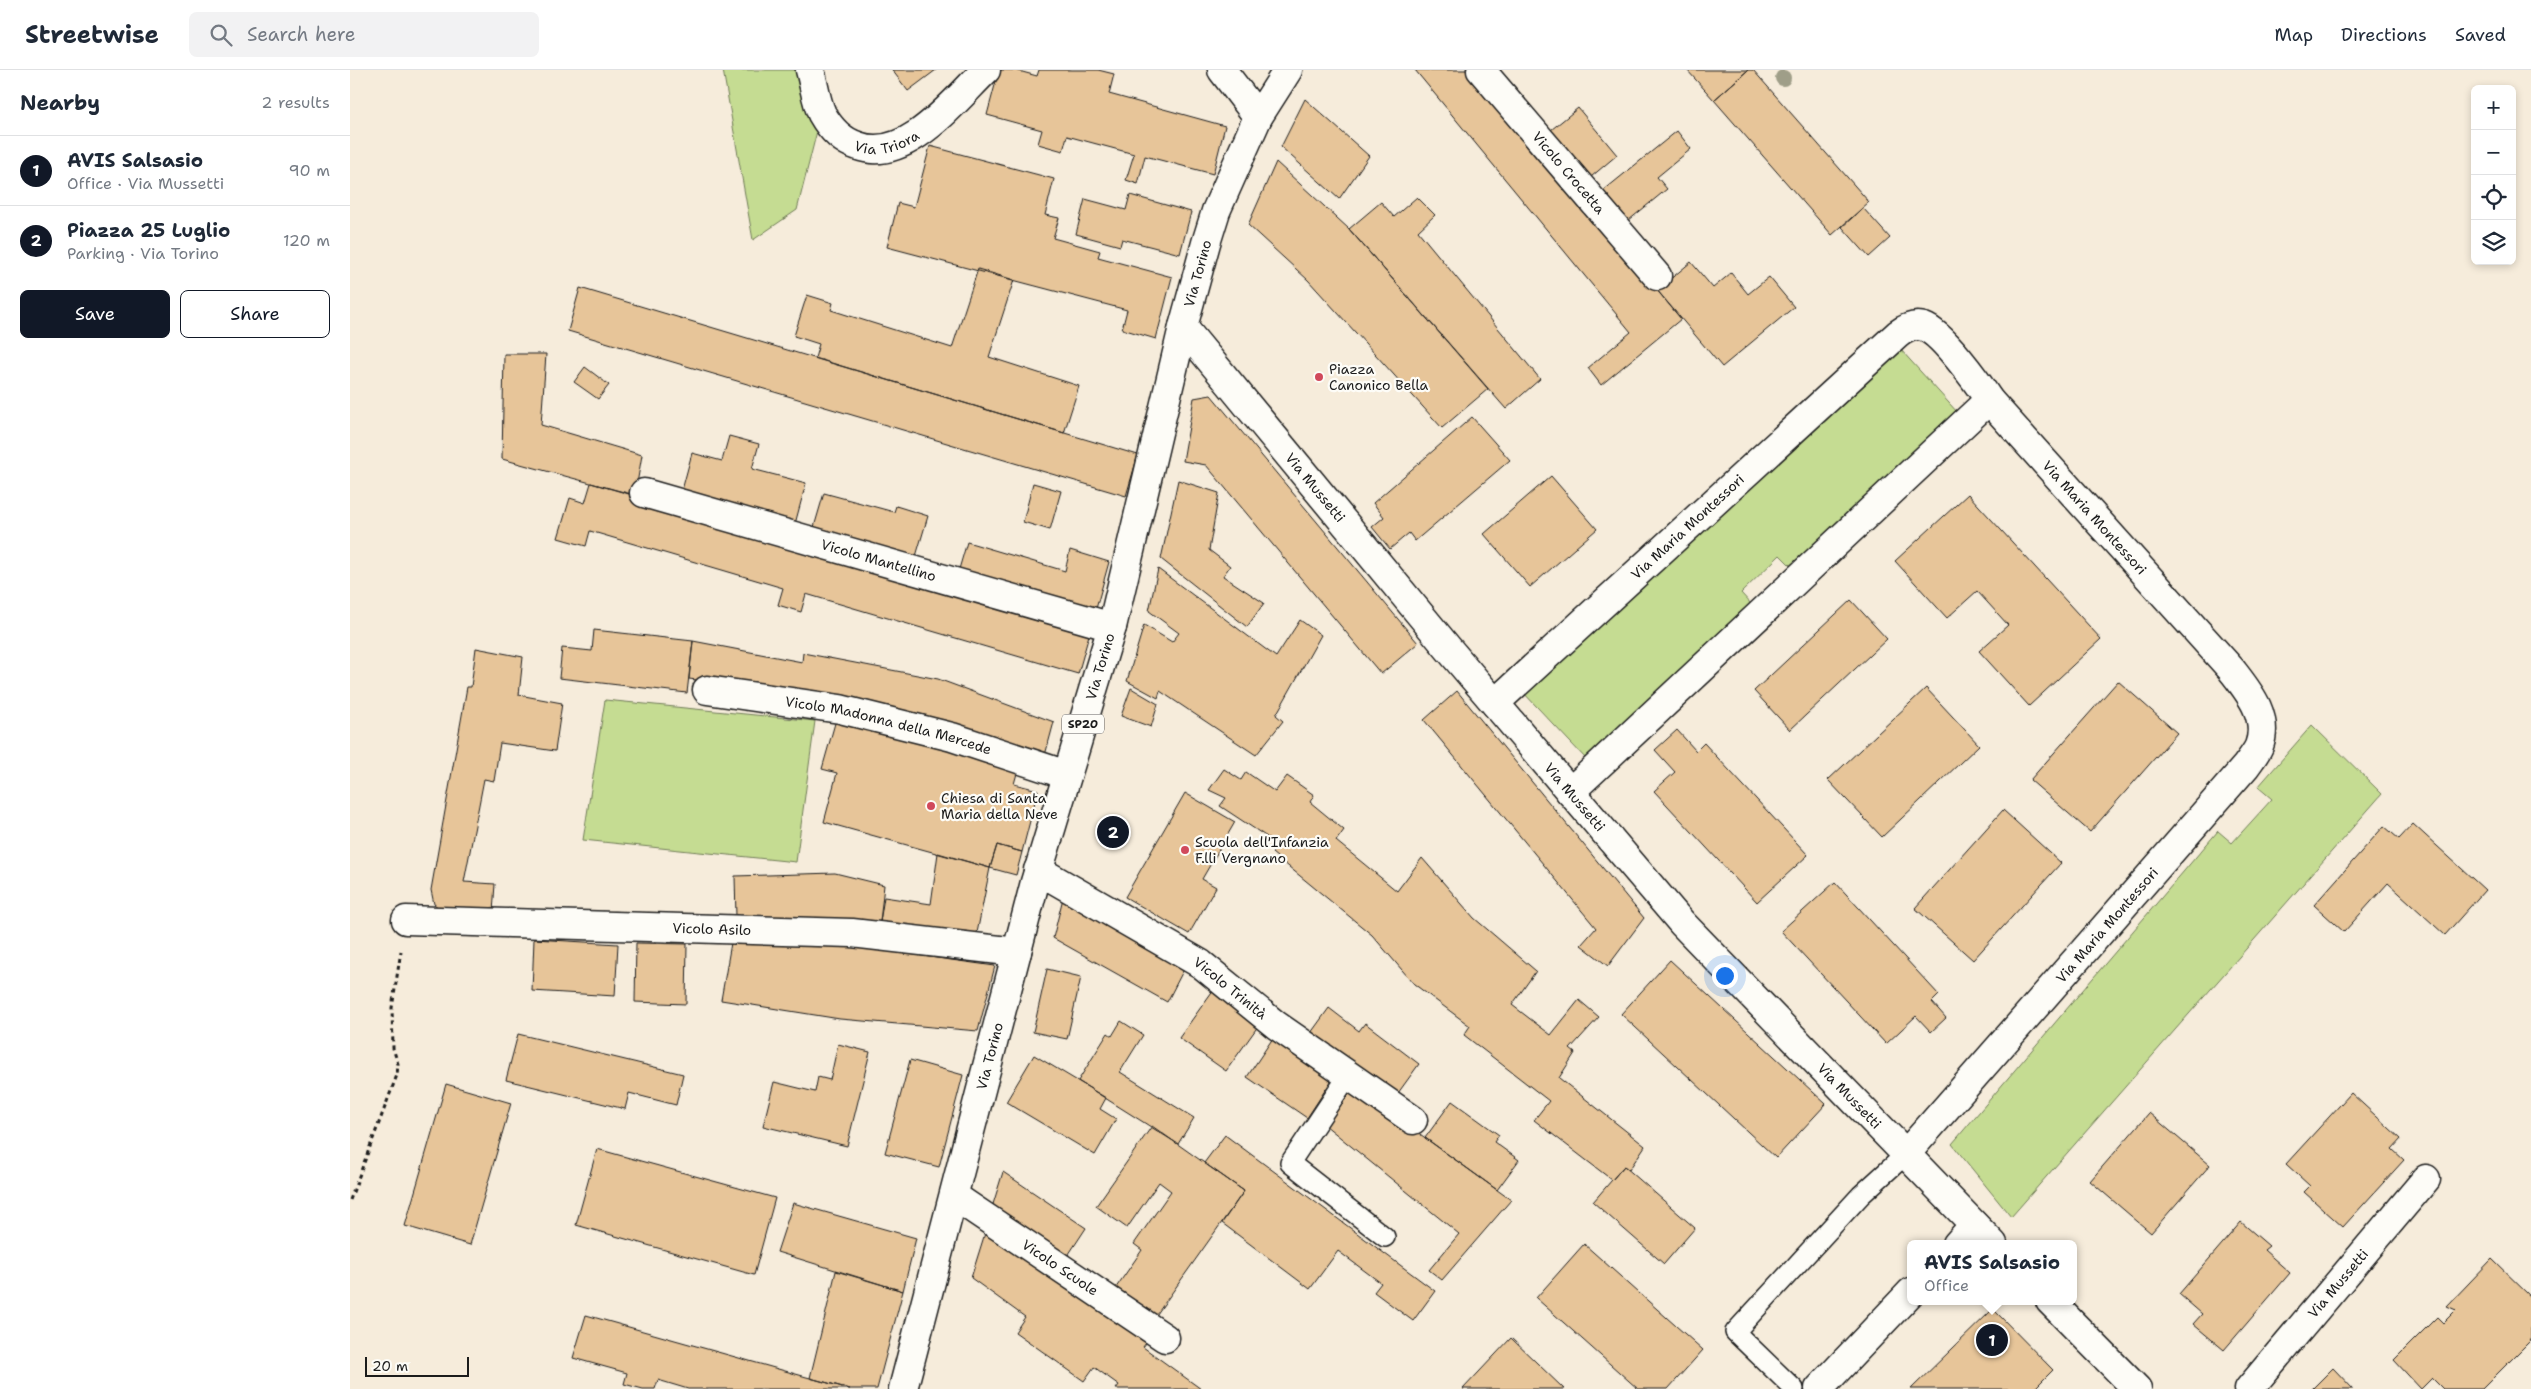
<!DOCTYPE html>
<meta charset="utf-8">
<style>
:root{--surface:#fff;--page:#f2f2f3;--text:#1f2937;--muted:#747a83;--line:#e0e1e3;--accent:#111827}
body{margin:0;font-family:"Shantell Sans",sans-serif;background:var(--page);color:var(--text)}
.controls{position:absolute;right:15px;top:15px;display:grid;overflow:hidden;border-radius:8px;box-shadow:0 2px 8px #0003}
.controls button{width:45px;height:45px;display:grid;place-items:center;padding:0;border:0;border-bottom:1px solid var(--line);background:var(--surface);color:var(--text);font:25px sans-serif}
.scale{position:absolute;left:15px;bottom:12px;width:104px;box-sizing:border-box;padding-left:5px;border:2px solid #1c1c1c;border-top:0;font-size:14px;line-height:18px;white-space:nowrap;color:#1c1c1c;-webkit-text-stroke:4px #fdfcf7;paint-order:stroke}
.you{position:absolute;left:1374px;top:905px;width:18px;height:18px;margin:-12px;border:4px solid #fff;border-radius:50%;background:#1a73e8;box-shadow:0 0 0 8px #1a73e833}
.badge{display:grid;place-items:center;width:32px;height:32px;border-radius:50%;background:var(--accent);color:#fff;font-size:16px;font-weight:700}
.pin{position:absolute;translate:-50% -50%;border:2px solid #fff;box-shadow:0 1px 5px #0006}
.popup{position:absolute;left:1557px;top:1170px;width:170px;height:65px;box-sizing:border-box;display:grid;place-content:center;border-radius:8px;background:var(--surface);filter:drop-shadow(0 1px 4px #0005);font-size:16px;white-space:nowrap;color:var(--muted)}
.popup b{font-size:19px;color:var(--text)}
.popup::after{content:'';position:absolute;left:50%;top:100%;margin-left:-10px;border:10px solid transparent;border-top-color:var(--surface)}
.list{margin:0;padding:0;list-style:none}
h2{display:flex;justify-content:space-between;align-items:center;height:65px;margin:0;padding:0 20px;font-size:21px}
h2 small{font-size:16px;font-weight:400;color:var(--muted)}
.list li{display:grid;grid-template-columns:32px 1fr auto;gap:15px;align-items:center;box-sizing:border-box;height:70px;padding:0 20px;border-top:1px solid var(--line)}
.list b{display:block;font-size:19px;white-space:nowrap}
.list p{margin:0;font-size:16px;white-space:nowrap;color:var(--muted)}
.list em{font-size:16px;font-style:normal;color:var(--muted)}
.actions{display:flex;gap:10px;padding:15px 20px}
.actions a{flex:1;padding:11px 0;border:1px solid var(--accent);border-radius:8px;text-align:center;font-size:18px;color:var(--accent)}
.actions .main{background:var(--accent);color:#fff}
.icon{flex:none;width:28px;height:28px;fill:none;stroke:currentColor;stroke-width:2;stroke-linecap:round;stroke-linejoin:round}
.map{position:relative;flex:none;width:2181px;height:1319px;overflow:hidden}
header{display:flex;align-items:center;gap:30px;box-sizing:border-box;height:70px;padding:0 25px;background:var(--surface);border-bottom:1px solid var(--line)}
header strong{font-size:24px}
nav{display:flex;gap:28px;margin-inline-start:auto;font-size:18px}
.search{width:350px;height:45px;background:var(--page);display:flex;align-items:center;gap:12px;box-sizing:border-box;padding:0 18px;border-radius:8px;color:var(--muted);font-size:19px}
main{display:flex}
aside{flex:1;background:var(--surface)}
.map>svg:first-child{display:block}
</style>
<header>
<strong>Streetwise</strong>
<div class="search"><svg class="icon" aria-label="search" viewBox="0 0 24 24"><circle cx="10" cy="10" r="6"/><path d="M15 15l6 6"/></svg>Search here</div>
<nav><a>Map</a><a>Directions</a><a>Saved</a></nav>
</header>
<main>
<aside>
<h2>Nearby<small>2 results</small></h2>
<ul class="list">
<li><span class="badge">1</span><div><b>AVIS Salsasio</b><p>Office · Via Mussetti</p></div><em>90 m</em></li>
<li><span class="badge">2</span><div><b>Piazza 25 Luglio</b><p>Parking · Via Torino</p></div><em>120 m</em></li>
</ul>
<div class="actions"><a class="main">Save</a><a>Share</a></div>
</aside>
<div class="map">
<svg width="2181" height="1319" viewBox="0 0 2181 1319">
<rect width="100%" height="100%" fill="#f6ecdb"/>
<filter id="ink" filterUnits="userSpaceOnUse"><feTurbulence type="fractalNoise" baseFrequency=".02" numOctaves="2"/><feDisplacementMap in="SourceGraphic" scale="10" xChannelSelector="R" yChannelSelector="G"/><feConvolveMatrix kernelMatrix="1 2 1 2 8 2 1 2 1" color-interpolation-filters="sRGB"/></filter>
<g filter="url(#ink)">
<path fill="#c5dc92" stroke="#707c57" d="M373,0H454L469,53L447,140L403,170Z
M1551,280L1608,343L1442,497L1430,485L1391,523L1402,535L1237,690L1171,620Z
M255,630L465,651L446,792L233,770Z
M1962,655L2032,724L1661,1147L1602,1074L1868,761L1882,773L1922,729L1908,717Z"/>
<path fill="#e7c599" stroke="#1c1c1c" d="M542,0H586L558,21Z
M649,0H665L687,6L689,0H748L764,4L759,24L875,56L863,104L795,86L788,114L776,110L784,84L717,66L713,81L688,74L692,60L637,45Z
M1065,0H1123L1331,249L1251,315L1238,298L1281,262Z
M1337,0H1398L1364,30Z
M1398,0H1403L1519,132L1482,165L1364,30Z
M955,29L1019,86L989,129L931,77Z
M1228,38L1267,85L1235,112L1196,64Z
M1327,61L1341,79L1307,107L1317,119L1273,155L1248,125Z
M580,76L704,109L695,145L709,148L703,168L750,181L748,187L822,207L806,269L772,259L777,240L537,177L548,133L564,137Z
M926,92L999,159L1138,319L1092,358L958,210L898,155Z
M780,125L841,142L830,184L772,169L770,176L726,164L735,129L776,140Z
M1067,127L1085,145L1068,161L1190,309L1156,339L999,159L1031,132L1044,147Z
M1513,138L1540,168L1519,187L1492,157Z
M1341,192L1363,218L1381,203L1398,224L1419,207L1444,237L1372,297L1307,220Z
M628,199L664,210L639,287L729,316L714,363L465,288L469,274L444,266L457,225L483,233L481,240L602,278Z
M230,218L788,385L776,426L218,261Z
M154,284H196L191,355L292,385L285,425L152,389Z
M235,297L259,315L248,329L224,312Z
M861,325L1068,573L1031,604L856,395L833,391L844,328Z
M1122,347L1160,390L1065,471L1059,463L1040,479L1022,457L1034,447L1023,433Z
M379,366L409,374L402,399L456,413L445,454L331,424L342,383L372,391Z
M1201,406L1247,459L1180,517L1134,464Z
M828,410L869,423L859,480L880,496L873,506L914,533L897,557L811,489Z
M241,413L741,558L728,604L456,524L451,542L428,535L433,518L240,461L236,476L208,468L220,428L235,433Z
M683,413L711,421L700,460L673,452Z
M474,423L544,442L546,436L578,446L564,493L462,464Z
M1618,424L1751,569L1679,636L1629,581L1658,555L1627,521L1597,548L1545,491Z
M617,472L715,501L720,480L759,492L744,546L607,506Z
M808,499L926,587L950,550L971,565L926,645L933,651L906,685L810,621L808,628L777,611L794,555L822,572L829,563L799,541Z
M1501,530L1537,569L1440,660L1404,621Z
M244,560L343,571L337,623L209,608L212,578L242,581Z
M343,571L452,592L453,583L588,609L704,652L694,689L447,623L339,609Z
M126,578L173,587L169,625L212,633L205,681L150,673L144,711L134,709L114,812L145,814L143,842H94L84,834L81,820L117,617H121Z
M1768,611L1827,663L1740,762L1680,710Z
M781,618L808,634L801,657L771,646Z
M1576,618L1629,675L1532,767L1478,710Z
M1107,621L1294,848L1258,896L1231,875L1246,858L1074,650Z
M487,646L669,696L664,714L688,720L672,782L647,775L640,798L474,752L487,703L472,699Z
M1327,660L1346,681L1354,673L1458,785L1407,832L1304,721L1325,702L1305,680Z
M874,699L891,710L896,702L925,722L937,706L964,725L960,732L994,760L986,771L1047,821L1072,788L1124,848L1186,901L1162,935L1201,965L1229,930L1249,947L1220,979L1225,983L1209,1008L1295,1076L1279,1100L1274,1096L1262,1110L1184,1050L1199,1031L1114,965L1120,956L1064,914L1022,865L922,783L929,775L870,736L876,728L859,720Z
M835,723L885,752L852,809L866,817L839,864L775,827Z
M1653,740L1711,793L1623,890L1565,838Z
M2063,754L2135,820L2095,865L2038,813L1994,862L1964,835L2034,756L2049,769Z
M647,775L672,782L666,805L640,798Z
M588,783L640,798L627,863L530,852L534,827L581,834Z
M485,803L534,815L530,852L386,847L385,806Z
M1485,812L1589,925L1582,932L1596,948L1581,962L1566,946L1536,974L1431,861Z
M713,828L835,897L817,932L703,868Z
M184,869L268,874L265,926L182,921Z
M456,870L645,896L628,961L490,949L371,930L381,873Z
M286,873L337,874L336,934L285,932Z
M1320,890L1476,1034L1426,1088L1271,944Z
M697,899L731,907L717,969L683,962Z
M864,919L911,952L876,1001L829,968Z
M979,938L1009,961L1015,953L1069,994L1043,1030L958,967Z
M771,951L793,965L770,1002L844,1048L828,1074L728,1011L758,963L762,966Z
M168,964L333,1004L326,1035L279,1023L275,1039L156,1010Z
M925,965L985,1005L957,1048L897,1007Z
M488,974L520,982L497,1076L413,1056L424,1012L465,1022L468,1007L480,1010Z
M684,985L756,1028L750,1039L766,1049L745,1085L656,1032Z
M560,990L613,1005L589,1097L535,1083Z
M96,1014L161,1033L120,1175L55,1156Z
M1005,1017L1161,1130L1092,1210L1079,1200L1109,1164L975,1055Z
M2001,1023L2051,1069L2042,1079L2054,1090L1993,1157L1954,1122L1960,1116L1936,1094Z
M1102,1031L1149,1065L1144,1072L1169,1090L1147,1120L1075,1068Z
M1799,1043L1860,1095L1801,1163L1740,1111Z
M802,1056L894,1121L802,1251L763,1222L792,1180L784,1174L821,1121L809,1112L777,1158L746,1136Z
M875,1065L1085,1221L1063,1251L1024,1222L1031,1213L988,1181L960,1219L872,1153L894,1121L854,1093Z
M247,1079L425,1128L404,1205L226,1155Z
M1274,1096L1345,1158L1314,1194L1243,1132Z
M653,1102L736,1158L713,1193L640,1144Z
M443,1133L566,1168L553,1221L427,1182Z
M1891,1152L1919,1176L1914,1180L1940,1203L1874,1280L1843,1254L1852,1244L1829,1224Z
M636,1160L796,1273L793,1277L851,1319H766L769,1315L744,1297L734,1311L665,1262L675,1247L621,1208Z
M1234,1174L1353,1280L1318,1319H1288L1186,1228Z
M2142,1189L2181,1227V1270L2132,1319H2093L2082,1308L2071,1319L2044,1290L2087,1247L2093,1253L2106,1240L2097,1236Z
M486,1201L553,1221L527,1319H500L460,1308Z
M1643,1239L1703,1300L1684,1319H1561Z
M236,1245L460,1308L500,1319H338L308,1310L305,1319H293L274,1314L277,1303L223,1288Z
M1161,1268L1214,1319H1113Z
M1983,1298L2003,1319H1962Z"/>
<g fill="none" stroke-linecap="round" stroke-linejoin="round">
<defs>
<path id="service" d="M998,1006L940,1093L1035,1167
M1444,1319L1385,1262L1511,1125L1555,1085"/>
<g id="minor">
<path id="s1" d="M460,0C464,14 466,32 472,44C481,60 492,71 508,76C556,94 605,30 636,0"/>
<path d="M872,0L908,47"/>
<path id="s2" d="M1131,0L1307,206"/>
<path id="s3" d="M833,257L1097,577L1332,853L1643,1174"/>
<path id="s4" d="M294,423L762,557"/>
<path id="s5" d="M357,620L490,639L602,667L717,705"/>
<path id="s6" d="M1145,633L1548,264C1556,258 1564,254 1574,257C1592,263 1628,313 1639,330L1881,599C1898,621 1920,646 1909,676C1906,683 1900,690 1896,696L1555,1085"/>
<path d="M1220,722L1639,330"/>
<path id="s7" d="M688,800L851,894L926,955L1063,1050"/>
<path id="s8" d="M56,850L502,863L667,882"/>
<path id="s9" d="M604,1126L815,1268"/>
<path d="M1607,1174L1624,1155"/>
<path d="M1700,1231L1787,1319"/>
<path d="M1469,1319L1561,1222"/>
<path id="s10" d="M1899,1319L2076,1109"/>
</g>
<g id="primary">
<path id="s11" d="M553,1319L685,812L762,557L833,257L856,173L866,141L908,47L938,0"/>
</g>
</defs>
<use href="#service" stroke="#1c1c1c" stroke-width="22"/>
<use href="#minor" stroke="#1c1c1c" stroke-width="31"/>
<use href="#primary" stroke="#1c1c1c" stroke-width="31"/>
<path stroke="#1c1c1c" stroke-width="3" stroke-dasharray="4 4" stroke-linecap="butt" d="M0,1130L47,1005L48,994L43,978L42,938L51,881"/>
<use href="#service" stroke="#fdfcf7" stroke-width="19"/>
<use href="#minor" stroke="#fdfcf7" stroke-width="28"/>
<use href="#primary" stroke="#fdfcf7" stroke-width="28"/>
</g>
<circle fill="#9f9e88" cx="1433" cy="8" r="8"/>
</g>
<g fill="#d1495b" stroke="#fdfcf7" stroke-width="2">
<circle cx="969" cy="307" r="5"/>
<circle cx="581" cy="736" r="5"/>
<circle cx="835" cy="780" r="5"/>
</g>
<g text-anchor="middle" stroke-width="4.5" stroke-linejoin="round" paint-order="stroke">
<rect fill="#fdfcf7" stroke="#605f5e" stroke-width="1" x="712" y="644.5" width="42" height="19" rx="4"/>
<g font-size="12" font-weight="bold" fill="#1c1c1c">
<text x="733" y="658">SP20</text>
</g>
<g font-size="14" fill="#1c1c1c" stroke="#fdfcf7">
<text dy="5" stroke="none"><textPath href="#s1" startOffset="125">Via Triora</textPath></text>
<text dy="5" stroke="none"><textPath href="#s2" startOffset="135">Vicolo Crocetta</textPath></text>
<text dy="5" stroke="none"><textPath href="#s11" startOffset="1154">Via Torino</textPath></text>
<text dy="5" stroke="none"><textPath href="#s3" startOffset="208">Via Mussetti</textPath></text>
<text dy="5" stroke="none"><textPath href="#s6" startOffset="831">Via Maria Montessori</textPath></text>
<text dy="5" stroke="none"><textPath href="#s6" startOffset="261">Via Maria Montessori</textPath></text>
<text dy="5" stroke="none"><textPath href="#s4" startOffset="244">Vicolo Mantellino</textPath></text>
<text dy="5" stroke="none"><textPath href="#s11" startOffset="749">Via Torino</textPath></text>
<text dy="5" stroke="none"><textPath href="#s5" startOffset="185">Vicolo Madonna della Mercede</textPath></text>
<text dy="5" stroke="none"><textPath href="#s3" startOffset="612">Via Mussetti</textPath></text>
<text transform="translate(1757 855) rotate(-49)" y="5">Via Maria Montessori</text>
<text dy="5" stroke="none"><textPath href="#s8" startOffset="306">Vicolo Asilo</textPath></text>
<text dy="5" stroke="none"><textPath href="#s7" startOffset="226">Vicolo Trinità</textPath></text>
<text dy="5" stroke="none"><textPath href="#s11" startOffset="344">Via Torino</textPath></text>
<text dy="5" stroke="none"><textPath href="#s3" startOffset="1018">Via Mussetti</textPath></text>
<text dy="5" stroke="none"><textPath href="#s9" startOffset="128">Vicolo Scuole</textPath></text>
<text dy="5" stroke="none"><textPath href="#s10" startOffset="138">Via Mussetti</textPath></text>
</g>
<g font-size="14" fill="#1c1c1c" stroke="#fdfcf7" text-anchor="start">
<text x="979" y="304">Piazza<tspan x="979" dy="16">Canonico Bella</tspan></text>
<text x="591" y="733">Chiesa di Santa<tspan x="591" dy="16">Maria della Neve</tspan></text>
<text x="845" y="777">Scuola dell'Infanzia<tspan x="845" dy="16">F.lli Vergnano</tspan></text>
</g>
</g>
</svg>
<div class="controls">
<button>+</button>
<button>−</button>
<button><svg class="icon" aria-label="locate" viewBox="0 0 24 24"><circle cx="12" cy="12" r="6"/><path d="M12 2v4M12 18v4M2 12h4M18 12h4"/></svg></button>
<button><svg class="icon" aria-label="layers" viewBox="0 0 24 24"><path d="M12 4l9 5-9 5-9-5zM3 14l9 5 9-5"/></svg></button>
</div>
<div class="scale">20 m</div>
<div class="you"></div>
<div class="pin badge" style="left:1642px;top:1270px">1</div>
<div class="popup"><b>AVIS Salsasio</b>Office</div>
<div class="pin badge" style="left:763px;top:762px">2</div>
</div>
</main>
